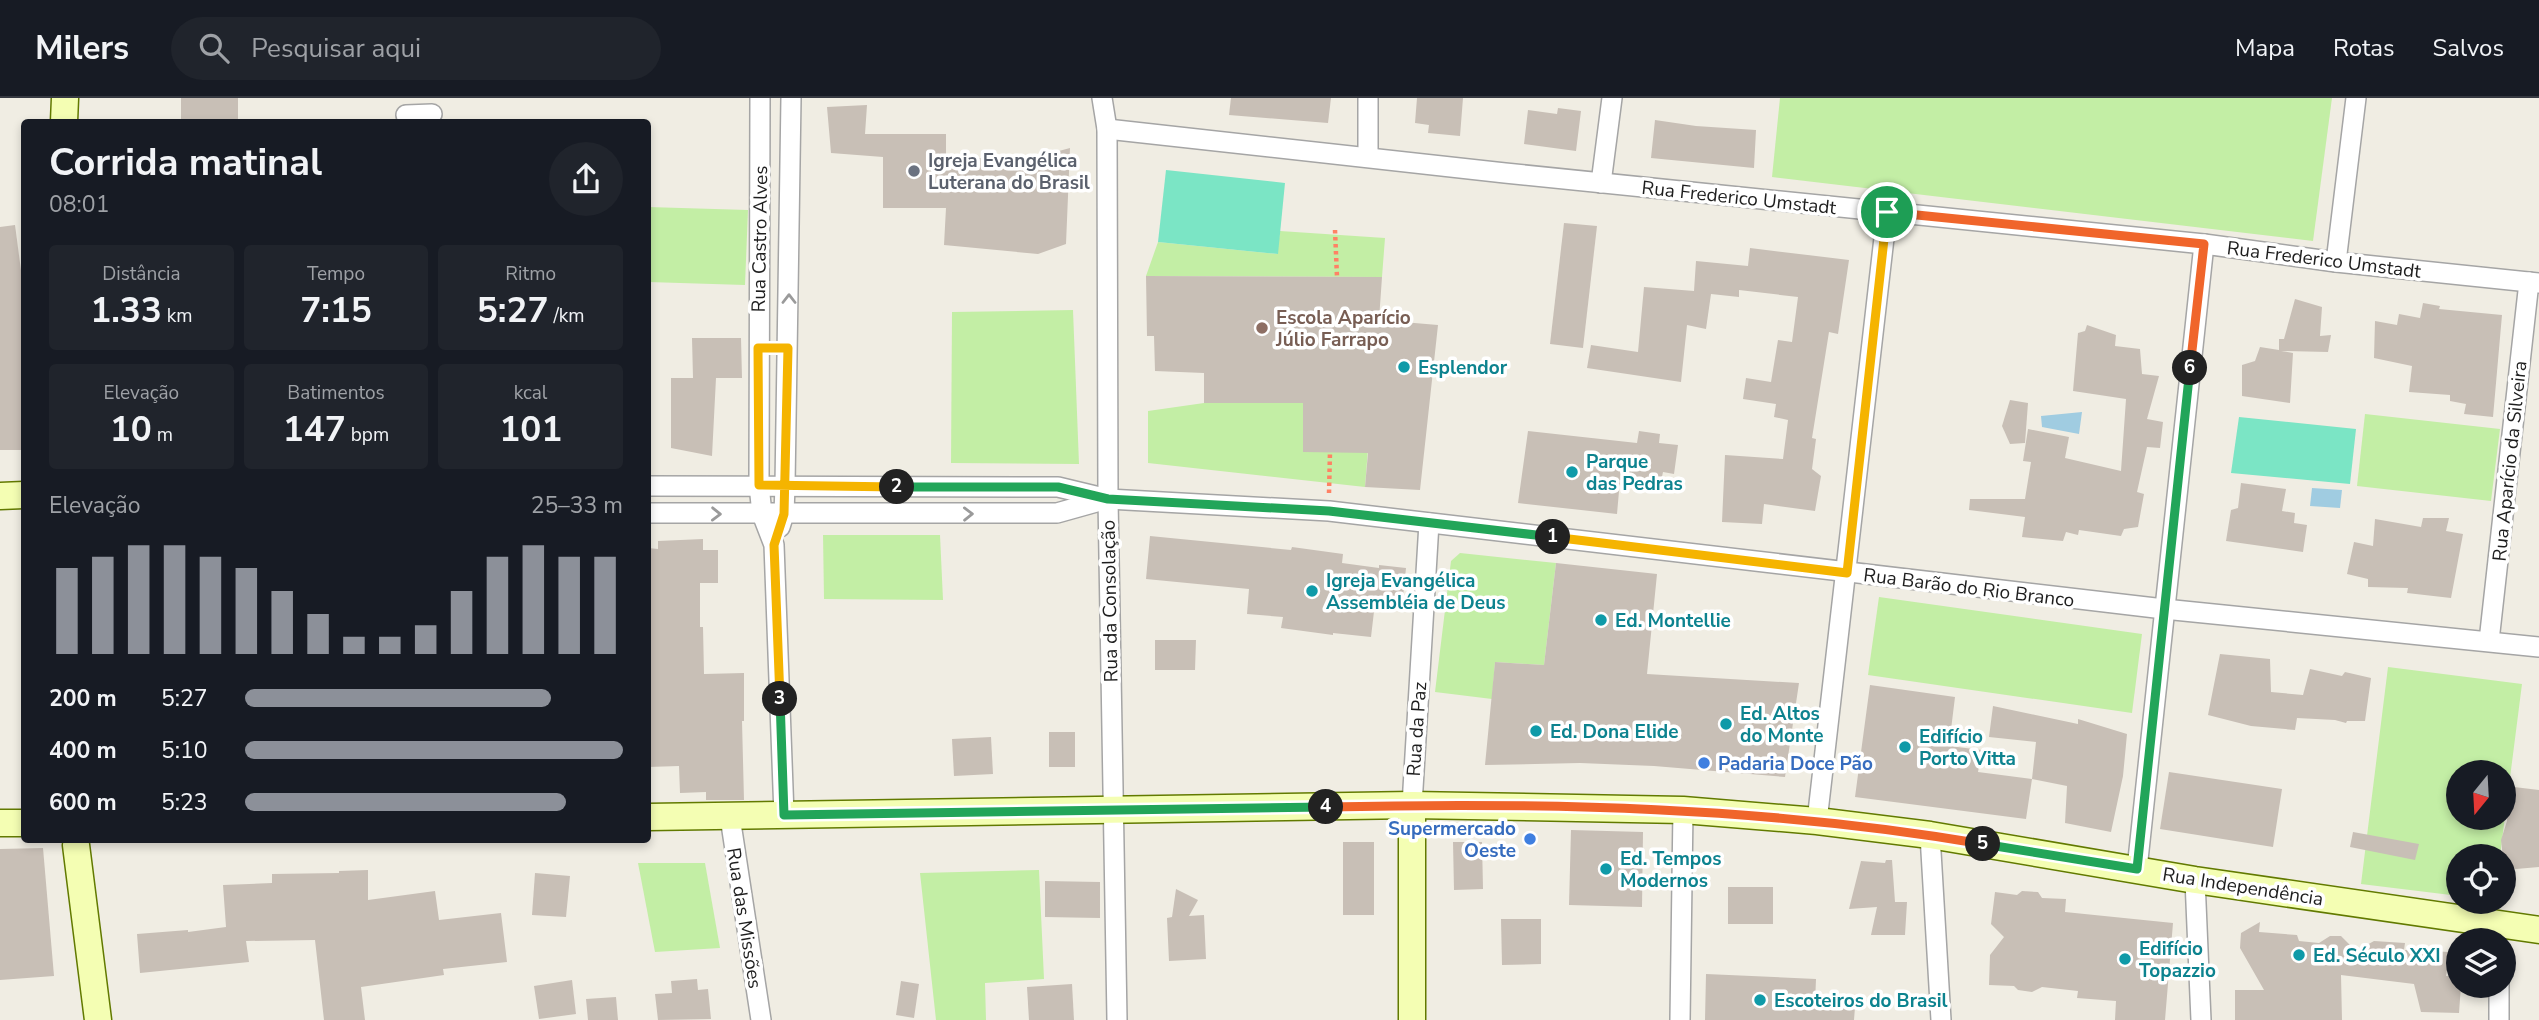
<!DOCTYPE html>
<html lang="pt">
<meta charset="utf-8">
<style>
body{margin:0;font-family:"Nunito Sans",sans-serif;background:#20242c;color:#f1f3f6;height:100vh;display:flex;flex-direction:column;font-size:26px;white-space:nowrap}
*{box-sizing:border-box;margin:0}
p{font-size:23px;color:#9ea1a6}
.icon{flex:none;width:38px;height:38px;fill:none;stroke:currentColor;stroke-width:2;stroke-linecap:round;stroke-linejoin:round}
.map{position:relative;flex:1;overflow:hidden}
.drawer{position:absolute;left:21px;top:21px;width:630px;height:724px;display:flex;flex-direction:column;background:#171b24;border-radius:7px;box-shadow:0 4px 10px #0003}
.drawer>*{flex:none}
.needle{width:46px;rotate:198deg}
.buttons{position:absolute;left:2446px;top:662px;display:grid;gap:14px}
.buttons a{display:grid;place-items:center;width:70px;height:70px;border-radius:50%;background:#171b24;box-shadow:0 4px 10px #0003;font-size:35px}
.pin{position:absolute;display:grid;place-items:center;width:60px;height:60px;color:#fff;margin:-30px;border:4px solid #fff;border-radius:50%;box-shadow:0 2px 7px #0007}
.km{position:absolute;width:35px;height:35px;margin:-18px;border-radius:50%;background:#222;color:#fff;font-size:19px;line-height:35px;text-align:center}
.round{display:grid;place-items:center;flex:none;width:74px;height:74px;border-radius:37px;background:#20242c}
.headline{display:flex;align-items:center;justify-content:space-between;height:119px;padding:0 28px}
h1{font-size:38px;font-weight:700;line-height:52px}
.metrics{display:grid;grid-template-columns:repeat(3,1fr);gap:10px;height:119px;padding:7px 28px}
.metrics div{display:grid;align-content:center;border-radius:7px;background:#20242c;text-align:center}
.metrics b{font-size:35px;font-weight:700}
.metrics small{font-size:19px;font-weight:400}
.metrics p{font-size:19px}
.chart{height:196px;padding:14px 28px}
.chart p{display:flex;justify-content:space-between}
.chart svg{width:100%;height:126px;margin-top:7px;stroke:#8c9099;stroke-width:6}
ul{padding:0 28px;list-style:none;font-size:23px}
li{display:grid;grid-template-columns:112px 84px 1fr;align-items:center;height:52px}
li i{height:18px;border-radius:9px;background:#8c9099}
header{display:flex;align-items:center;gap:42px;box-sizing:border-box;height:98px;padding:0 35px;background:#171b24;border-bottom:2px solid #363941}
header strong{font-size:33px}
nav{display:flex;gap:38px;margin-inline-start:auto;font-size:24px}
.search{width:490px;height:63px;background:#20242c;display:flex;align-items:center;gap:18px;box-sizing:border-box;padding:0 24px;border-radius:38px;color:#9ea1a6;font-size:26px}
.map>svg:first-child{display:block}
</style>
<header>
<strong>Milers</strong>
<div class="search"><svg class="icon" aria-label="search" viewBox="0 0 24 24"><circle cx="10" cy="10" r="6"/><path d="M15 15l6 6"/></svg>Pesquisar aqui</div>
<nav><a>Mapa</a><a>Rotas</a><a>Salvos</a></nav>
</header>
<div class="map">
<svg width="2539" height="922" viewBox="0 0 2539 922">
<rect width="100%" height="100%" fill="#f0ede3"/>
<g fill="#c3eea5" fill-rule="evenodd">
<polygon points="1780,0 2332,0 2313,143 1772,79"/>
<polygon points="648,109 748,112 745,187 648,184"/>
<polygon points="1280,133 1385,140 1382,179 1146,178 1158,144 1277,156"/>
<polygon points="1073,212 1079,366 951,365 952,214"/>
<polygon points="1204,305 1303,305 1303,354 1371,312 1365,389 1148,365 1148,313"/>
<polygon points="2365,316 2500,331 2491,403 2357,388"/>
<polygon points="823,437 940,437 943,502 824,501"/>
<polygon points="1460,455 1556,465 1544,567 1495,564 1492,601 1435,594 1451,463"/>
<polygon points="1879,499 2142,536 2132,615 1868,577"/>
<path d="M2388,569L2522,586L2500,758H2459V798L2361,786ZM2459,674H2504V719H2459Z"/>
<polygon points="638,765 705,765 720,850 655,854"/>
<polygon points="1039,772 1044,881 985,885 986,922 936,922 920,775"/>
</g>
<g fill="#7be5c5">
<polygon points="1166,72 1285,85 1278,156 1158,144"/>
<polygon points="2239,319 2356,331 2350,386 2231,375"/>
</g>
<g fill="#a0cce1">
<polygon points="2082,314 2079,336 2042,329 2041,318"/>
<polygon points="2312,390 2342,392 2340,410 2310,408"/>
</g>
<g fill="#c8bfb6">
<rect x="181" y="0" width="57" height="24"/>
<polygon points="1231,0 1331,0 1328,25 1229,17"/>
<polygon points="1417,0 1463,0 1460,38 1428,35 1429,27 1415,25"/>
<polygon points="867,7 865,36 946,36 946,60 1033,60 1070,50 1066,146 1038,156 944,147 946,110 883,110 883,59 831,55 827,9"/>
<polygon points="1558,10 1581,13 1576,53 1524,46 1528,12 1557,16"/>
<polygon points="1655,22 1696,28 1756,32 1754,70 1651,60"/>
<polygon points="1564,125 1597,128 1583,250 1550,246"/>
<polygon points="15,127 24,195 24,352 0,352 0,129"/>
<polygon points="1750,150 1849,162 1838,236 1829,234 1812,340 1816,341 1812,371 1821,378 1815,413 1764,406 1762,426 1722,424 1725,357 1783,361 1788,322 1774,319 1776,306 1743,301 1746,280 1771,284 1778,242 1792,244 1798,199 1739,192 1739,199 1711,196 1706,231 1687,227 1681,284 1587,270 1591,247 1638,254 1644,189 1694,193 1696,163 1748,168"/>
<polygon points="1146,178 1382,179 1379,222 1438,227 1420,392 1365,389 1368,355 1303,354 1303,305 1204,305 1204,275 1155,273 1154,238 1147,238"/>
<polygon points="2295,201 2322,209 2320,238 2331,237 2328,254 2281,253 2293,255 2290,305 2242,298 2242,267 2255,263 2260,249 2279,252 2279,241 2284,241"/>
<polygon points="2423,205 2440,208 2439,211 2502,217 2493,319 2464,316 2466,306 2450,303 2450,297 2409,294 2412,268 2374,260 2375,223 2397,227 2399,216 2420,220"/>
<polygon points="2087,227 2116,237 2115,248 2140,251 2142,276 2159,278 2147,321 2163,324 2160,350 2147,349 2137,394 2144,396 2138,429 2124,431 2121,438 2079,432 2078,437 2066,434 2063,443 2022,439 2025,419 1969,412 1970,401 2025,401 2031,364 2023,363 2028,331 2069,339 2065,360 2121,373 2126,301 2073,293 2078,235 2085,233"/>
<polygon points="692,240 741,240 742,280 716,280 712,358 671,350 671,280 693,280"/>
<polygon points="2010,302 2028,305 2025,345 2010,346 2002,328"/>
<polygon points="1528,333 1637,345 1639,333 1660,336 1659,345 1678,347 1674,376 1663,374 1660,388 1620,382 1617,416 1518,405"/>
<polygon points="2241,385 2286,391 2282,413 2295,415 2294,425 2307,427 2303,454 2226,443 2231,412 2238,410"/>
<polygon points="2423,420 2449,420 2446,433 2463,436 2451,500 2407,495 2408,490 2368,489 2368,481 2347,476 2354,444 2373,448 2375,421 2421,429"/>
<polygon points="1150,438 1291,452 1292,449 1343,456 1342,465 1379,470 1379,467 1406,470 1402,508 1375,505 1371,539 1333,535 1333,537 1281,530 1283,519 1247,516 1249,491 1146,481"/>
<polygon points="703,441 703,452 718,452 718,485 700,485 700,529 703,529 704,576 744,575 744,623 742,623 744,702 706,702 706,694 680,695 679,668 648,669 648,450 658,451 658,443"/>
<polygon points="1556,465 1657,476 1647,576 1799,585 1785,679 1654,668 1580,665 1485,667 1495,564 1544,567"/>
<polygon points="1155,542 1196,542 1195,572 1155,572"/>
<polygon points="2220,556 2270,561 2271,594 2303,597 2310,571 2342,578 2345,574 2371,580 2365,623 2347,623 2346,625 2335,622 2297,620 2295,632 2251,628 2208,617"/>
<polygon points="1870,587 1955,599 1949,648 1982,652 1978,674 2032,681 2026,721 1855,699"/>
<polygon points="1993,608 2078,626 2078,621 2127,636 2123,678 2111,734 2065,725 2067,688 2032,681 2036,644 1989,639"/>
<rect x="1049" y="634" width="26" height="35"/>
<polygon points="991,639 993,676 954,678 952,641"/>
<polygon points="2169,674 2282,691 2273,749 2160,731"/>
<polygon points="2514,689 2539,692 2539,769 2516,771 2504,769 2501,742 2507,723 2508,703"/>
<polygon points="1571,732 1643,734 1642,809 1569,807"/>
<polygon points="2353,734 2419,746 2415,762 2350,749"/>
<rect x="1343" y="744" width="31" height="73"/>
<polygon points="1453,744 1482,744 1483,791 1454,792"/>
<polygon points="43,750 54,878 0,882 0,751"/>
<polygon points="1886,762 1892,762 1895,804 1907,804 1905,837 1871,837 1877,809 1849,811 1861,763 1885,765"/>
<polygon points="368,772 368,802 435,793 439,822 501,815 507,864 443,871 444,877 361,889 365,922 324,922 315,842 246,843 249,864 140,875 137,836 188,832 188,834 226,829 223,787 272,785 272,776 339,775 339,773"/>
<polygon points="535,775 570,778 566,819 532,817"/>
<polygon points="1045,783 1100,784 1100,820 1045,819"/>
<rect x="1728" y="789" width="45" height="37"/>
<polygon points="1176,791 1198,802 1189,818 1204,817 1206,861 1169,863 1167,820 1172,819"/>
<polygon points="2022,793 2038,794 2042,800 2066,801 2065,814 2173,825 2165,922 2115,922 2116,903 2077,900 2078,893 2042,889 2032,894 2018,892 2014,888 1989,887 1990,857 2004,839 1991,826 1995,794 2017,797"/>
<polygon points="1501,821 1541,821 1541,866 1502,867"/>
<polygon points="2260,824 2259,834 2297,837 2299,843 2319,845 2330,838 2341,838 2356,853 2374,843 2405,845 2404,852 2450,854 2446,878 2459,879 2459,887 2461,887 2459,915 2421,914 2414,886 2341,877 2342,922 2235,922 2235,892 2264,892 2240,850 2241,835"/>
<polygon points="1706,876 1816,881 1815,906 1855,909 1854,922 1705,922"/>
<polygon points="697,881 698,892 708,891 711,921 658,922 655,896 672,895 671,883"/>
<polygon points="572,882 576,916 539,921 534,888"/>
<polygon points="901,883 919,886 914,920 896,917"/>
<polygon points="1072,886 1074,922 1029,922 1027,889"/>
<polygon points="616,899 618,922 588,922 586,901"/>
</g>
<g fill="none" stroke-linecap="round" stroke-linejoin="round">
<g stroke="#a5a5a5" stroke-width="22">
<g id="street">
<polyline points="760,0 759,387 762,416 774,447 784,717"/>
<polyline points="1102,0 1107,31 1108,401 1117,922"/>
<polyline points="406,17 432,16"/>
<polyline points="1107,31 1505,75 2204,146 2336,164 2539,185"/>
<polyline points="1368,59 1368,0"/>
<polyline points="1601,85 1612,0"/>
<polyline points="2336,164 2356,0"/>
<polyline points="648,388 1058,389 1108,401 1329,413 2164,511 2539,549"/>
<polyline points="648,415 1057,415 1107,401"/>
<polyline points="780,429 784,416 785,387 791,0"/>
<polyline points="2489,543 2529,184"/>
<polyline points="1412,707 1429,425"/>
<polyline points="730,719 761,922"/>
<polyline points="1817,723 1887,114"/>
<polyline points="1930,737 1941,922"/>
<polyline points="2137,771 2204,146"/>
<polyline points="2195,782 2201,922"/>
<polyline points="1680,922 1683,712"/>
<polyline points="2499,922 2499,887"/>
</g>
</g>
<g stroke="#627a00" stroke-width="29">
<g id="secondary">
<polyline points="64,24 65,0"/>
<polyline points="0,398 24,397"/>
<polyline points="648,719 1412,707 1683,712 1817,723 1930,737 2195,782 2539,832"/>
<polyline points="0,725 24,725"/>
<polyline points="76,747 98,922"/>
<polyline points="1412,922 1412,707"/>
</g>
</g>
<g stroke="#ff8265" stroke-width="4.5" stroke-dasharray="3.5 3.5" stroke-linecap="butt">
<polyline points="1335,132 1337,179"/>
<polyline points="1329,395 1330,354"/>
</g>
<use href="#street" stroke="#fff" stroke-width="19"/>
<use href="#secondary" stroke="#f4feb3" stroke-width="26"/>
</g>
<defs><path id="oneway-chevron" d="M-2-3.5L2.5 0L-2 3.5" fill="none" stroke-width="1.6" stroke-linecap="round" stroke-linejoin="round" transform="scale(1.75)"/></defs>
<g stroke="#9a9a9a">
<use href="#oneway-chevron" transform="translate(789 201) rotate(-90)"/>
<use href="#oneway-chevron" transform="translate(716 416) rotate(1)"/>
<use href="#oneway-chevron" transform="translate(968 416) rotate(-1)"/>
</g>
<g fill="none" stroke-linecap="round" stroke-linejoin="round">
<g stroke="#fff" stroke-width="14">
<polyline id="split-1" points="1553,439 1847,475 1887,114"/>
</g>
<g stroke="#fff" stroke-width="14">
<polyline id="split-2" points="897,389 1058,389 1108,401 1329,413 1553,439"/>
</g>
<g stroke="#fff" stroke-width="14">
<polyline id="split-3" points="780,601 774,447 784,416 788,250 758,250 759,387 897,389"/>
</g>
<g stroke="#fff" stroke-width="14">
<polyline id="split-4" points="780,601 784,717 1326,709"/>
</g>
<g stroke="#fff" stroke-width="14">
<path id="split-5" d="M1326,709C1546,704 1767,709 1983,746"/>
</g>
<g stroke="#fff" stroke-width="14">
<polyline id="split-6" points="1983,746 2137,771 2190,270"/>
</g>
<g stroke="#fff" stroke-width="14">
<polyline id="split-7" points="1887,114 2204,146 2190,270"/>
</g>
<use href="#split-1" stroke="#f5b400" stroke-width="9"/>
<use href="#split-2" stroke="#22a559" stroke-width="9"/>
<use href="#split-3" stroke="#f5b400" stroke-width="9"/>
<use href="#split-4" stroke="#22a559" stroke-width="9"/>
<use href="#split-5" stroke="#f0652b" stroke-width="9"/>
<use href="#split-6" stroke="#22a559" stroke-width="9"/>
<use href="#split-7" stroke="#f0652b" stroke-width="9"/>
</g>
<circle fill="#6b7280" stroke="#fff" stroke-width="2.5" cx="914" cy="73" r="7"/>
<circle fill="#8d6e63" stroke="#fff" stroke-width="2.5" cx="1262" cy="230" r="7"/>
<g fill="#0f9aa8" stroke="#fff" stroke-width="2.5">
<circle cx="1404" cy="269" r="7"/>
<circle cx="1572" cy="374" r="7"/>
<circle cx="1312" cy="493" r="7"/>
<circle cx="1601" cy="522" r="7"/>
<circle cx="1726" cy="626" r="7"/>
<circle cx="1536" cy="633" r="7"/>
<circle cx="1905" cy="649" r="7"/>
<circle cx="1606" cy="771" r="7"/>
<circle cx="2299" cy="857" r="7"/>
<circle cx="2125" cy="861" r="7"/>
<circle cx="1760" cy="902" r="7"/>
</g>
<g fill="#3f7fe0" stroke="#fff" stroke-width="2.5">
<circle cx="1704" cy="665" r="7"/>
<circle cx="1530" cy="741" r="7"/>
</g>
<g text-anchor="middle" stroke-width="7" stroke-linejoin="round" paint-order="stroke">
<g font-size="19" font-weight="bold" fill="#5b616d" stroke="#fff" text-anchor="start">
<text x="928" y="69">Igreja Evangélica<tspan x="928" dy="22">Luterana do Brasil</tspan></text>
</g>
<g font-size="19" fill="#1e1e1e" stroke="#fff">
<text transform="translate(1739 99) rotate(6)" y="7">Rua Frederico Umstadt</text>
<text transform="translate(759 141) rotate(-89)" y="7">Rua Castro Alves</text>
<text transform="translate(2324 161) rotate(7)" y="7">Rua Frederico Umstadt</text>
<text transform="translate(2509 363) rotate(-84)" y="7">Rua Aparício da Silveira</text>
<text transform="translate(1969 489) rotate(7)" y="7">Rua Barão do Rio Branco</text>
<text transform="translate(1109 503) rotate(-91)" y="7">Rua da Consolação</text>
<text transform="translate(1416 631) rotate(-86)" y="7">Rua da Paz</text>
<text transform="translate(2243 788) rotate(9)" y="7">Rua Independência</text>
<text transform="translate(745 820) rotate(81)" y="7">Rua das Missões</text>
</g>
<g font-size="19" font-weight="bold" fill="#785e54" stroke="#fff" text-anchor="start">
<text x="1276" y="226">Escola Aparício<tspan x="1276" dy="22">Júlio Farrapo</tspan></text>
</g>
<g font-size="19" font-weight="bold" fill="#0d838f" stroke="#fff" text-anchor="start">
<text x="1418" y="276">Esplendor</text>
<text x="1586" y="370">Parque<tspan x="1586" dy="22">das Pedras</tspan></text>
<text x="1326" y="489">Igreja Evangélica<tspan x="1326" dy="22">Assembléia de Deus</tspan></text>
<text x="1615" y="529">Ed. Montellie</text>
<text x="1740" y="622">Ed. Altos<tspan x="1740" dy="22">do Monte</tspan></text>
<text x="1550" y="640">Ed. Dona Elide</text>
<text x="1919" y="645">Edifício<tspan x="1919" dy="22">Porto Vitta</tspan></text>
<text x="1620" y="767">Ed. Tempos<tspan x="1620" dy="22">Modernos</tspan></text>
<text x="2139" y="857">Edifício<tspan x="2139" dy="22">Topazzio</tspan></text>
<text x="2313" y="864">Ed. Século XXI</text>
<text x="1774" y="909">Escoteiros do Brasil</text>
</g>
<g font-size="19" font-weight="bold" fill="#366cbe" stroke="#fff" text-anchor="start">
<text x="1718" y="672">Padaria Doce Pão</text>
<text x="1516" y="737" text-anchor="end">Supermercado<tspan x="1516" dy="22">Oeste</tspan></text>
</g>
</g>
</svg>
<div class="buttons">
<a><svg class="needle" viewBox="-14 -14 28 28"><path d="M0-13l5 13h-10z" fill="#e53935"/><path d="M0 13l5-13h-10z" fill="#9ea1a6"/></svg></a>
<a><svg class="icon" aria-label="locate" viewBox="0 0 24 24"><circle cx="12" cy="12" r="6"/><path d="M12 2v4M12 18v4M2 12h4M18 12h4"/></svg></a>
<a><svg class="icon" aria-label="layers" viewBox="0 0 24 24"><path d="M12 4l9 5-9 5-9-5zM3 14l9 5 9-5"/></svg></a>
</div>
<div class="pin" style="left:1887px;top:114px;background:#1e9e55"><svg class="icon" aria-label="arrive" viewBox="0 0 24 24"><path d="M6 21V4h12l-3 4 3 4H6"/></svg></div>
<b class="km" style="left:1553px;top:439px">1</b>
<b class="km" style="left:897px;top:389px">2</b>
<b class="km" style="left:780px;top:601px">3</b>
<b class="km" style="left:1326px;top:709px">4</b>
<b class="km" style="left:1983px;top:746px">5</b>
<b class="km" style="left:2190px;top:270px">6</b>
<section class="drawer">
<div class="headline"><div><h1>Corrida matinal</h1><p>08:01</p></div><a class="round"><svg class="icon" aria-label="share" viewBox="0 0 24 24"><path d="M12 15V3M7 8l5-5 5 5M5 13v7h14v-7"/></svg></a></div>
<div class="metrics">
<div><p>Distância</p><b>1.33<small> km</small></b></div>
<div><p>Tempo</p><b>7:15</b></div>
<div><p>Ritmo</p><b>5:27<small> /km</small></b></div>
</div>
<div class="metrics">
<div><p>Elevação</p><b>10<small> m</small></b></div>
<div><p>Batimentos</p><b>147<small> bpm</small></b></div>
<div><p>kcal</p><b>101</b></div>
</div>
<div class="chart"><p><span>Elevação</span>25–33 m</p>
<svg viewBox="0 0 160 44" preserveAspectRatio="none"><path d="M5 44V14M15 44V10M25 44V6M35 44V6M45 44V10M55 44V14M65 44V22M75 44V30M85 44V38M95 44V38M105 44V34M115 44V22M125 44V10M135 44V6M145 44V10M155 44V10"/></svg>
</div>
<ul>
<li><b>200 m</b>5:27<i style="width:81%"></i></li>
<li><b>400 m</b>5:10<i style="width:100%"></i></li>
<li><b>600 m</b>5:23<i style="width:85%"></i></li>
</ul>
</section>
</div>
